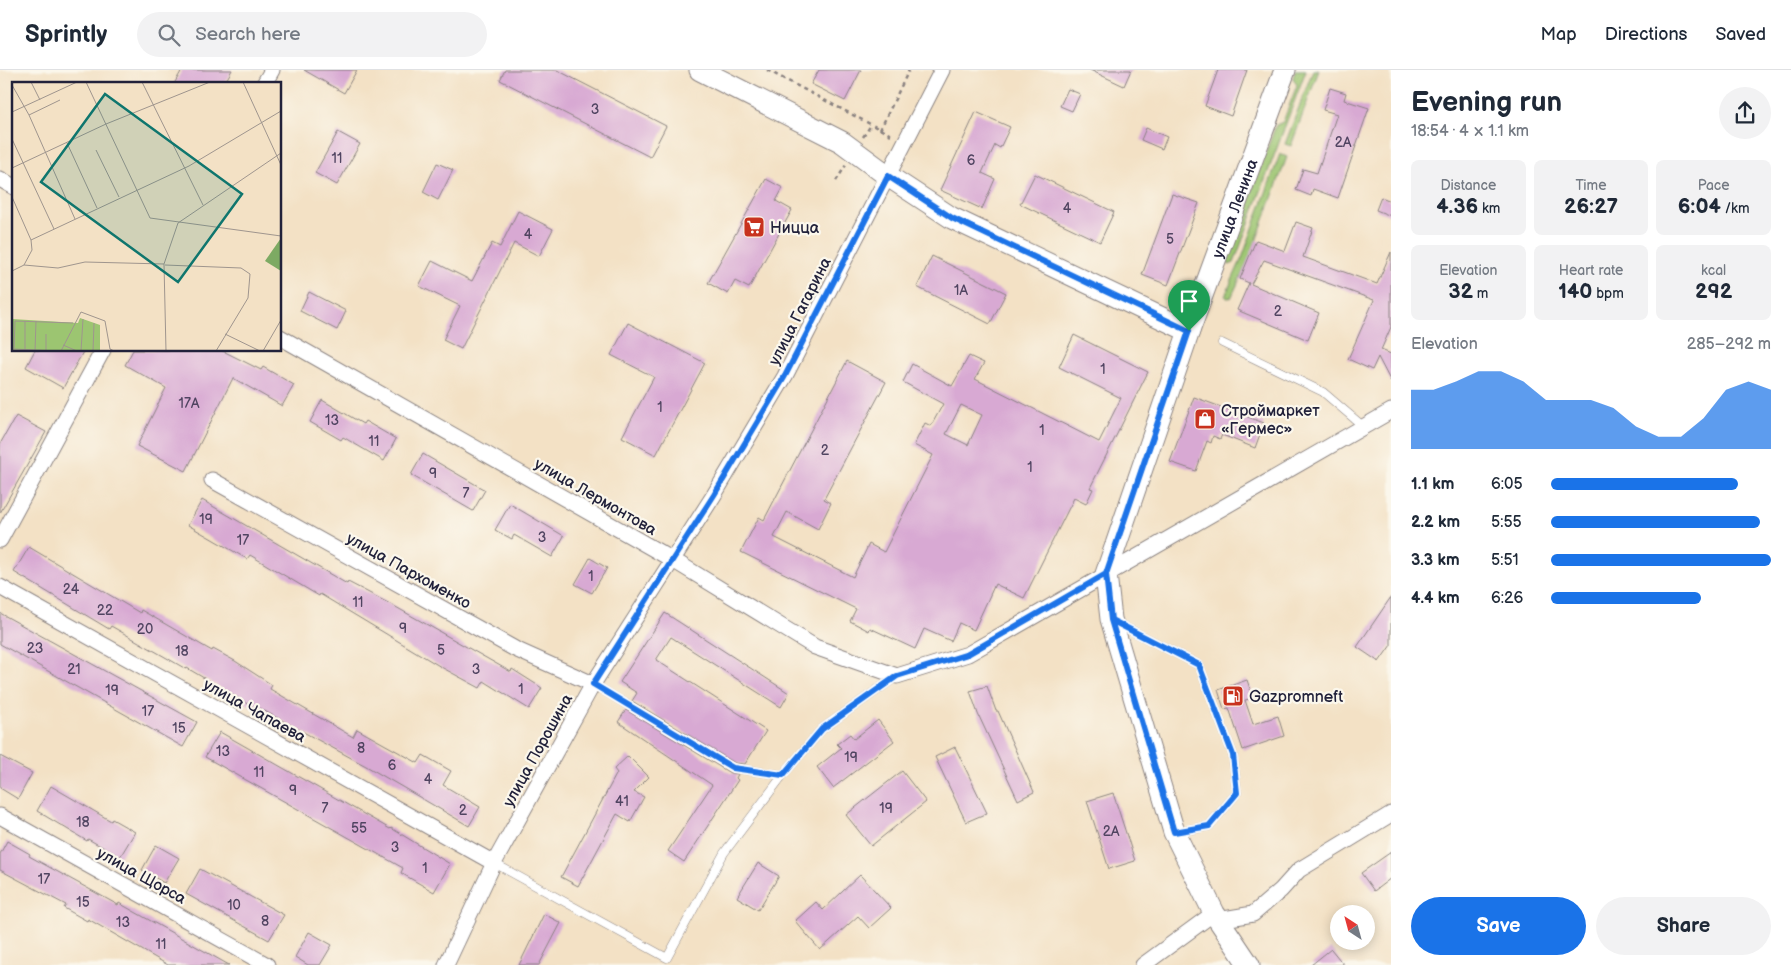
<!DOCTYPE html>
<meta charset="utf-8">
<style>
body{margin:0;font-family:"Balsamiq Sans",sans-serif;background:#f2f2f3;color:#1f2937;height:100vh;display:flex;flex-direction:column;font-size:19px;white-space:nowrap}
*{box-sizing:border-box;margin:0}
p{font-size:16px;color:#747a83}
.icon{flex:none;width:28px;height:28px;fill:none;stroke:currentColor;stroke-width:2;stroke-linecap:round;stroke-linejoin:round}
.map{position:relative;flex:1;overflow:hidden}
.details{display:flex;flex-direction:column;background:#fff;width:400px}
.details>*{flex:none}
.needle{width:32px;rotate:324deg}
.tools{position:absolute;left:1330px;top:835px;display:grid;gap:10px}
.tools a{display:grid;place-items:center;width:45px;height:45px;border-radius:50%;background:#fff;box-shadow:0 2px 12px #0003;font-size:25px}
.pin{position:absolute;display:grid;place-items:center;width:42px;height:42px;color:#fff;margin:-51px -21px;border-radius:50% 50% 50% 0;rotate:-45deg;box-shadow:0 0 5px #0007}
.pin .icon{rotate:45deg}
.round{display:grid;place-items:center;flex:none;width:52px;height:52px;border-radius:26px;background:#f2f2f3}
.overview{display:flex;align-items:center;justify-content:space-between;height:85px;padding:0 20px}
h1{font-size:28px;font-weight:700;line-height:38px}
.stats{display:grid;grid-template-columns:repeat(3,1fr);gap:8px;height:85px;padding:5px 20px}
.stats div{display:grid;align-content:center;border-radius:8px;background:#f2f2f3;text-align:center}
.stats b{font-size:21px;font-weight:700}
.stats small{font-size:14px;font-weight:400}
.stats p{font-size:14px}
.chart{height:140px;padding:10px 20px}
.chart p{display:flex;justify-content:space-between}
.chart svg{width:100%;height:90px;margin-top:5px;fill:#1a73e8;opacity:.7}
.cta{display:flex;gap:10px;margin-top:auto;padding:10px 20px}
.cta a{flex:1;height:58px;border-radius:30px;background:#1a73e8;color:#fff;font-size:20px;font-weight:700;line-height:58px;text-align:center}
.cta a+a{background:#f2f2f3;color:#1f2937}
ul{padding:0 20px;list-style:none;font-size:16px}
li{display:grid;grid-template-columns:80px 60px 1fr;align-items:center;height:38px}
li i{height:12px;border-radius:6px;background:#1a73e8}
header{display:flex;align-items:center;gap:30px;box-sizing:border-box;height:70px;padding:0 25px;background:#fff;border-bottom:1px solid #e0e1e3}
header strong{font-size:24px}
nav{display:flex;gap:28px;margin-inline-start:auto;font-size:18px}
.search{width:350px;height:45px;background:#f2f2f3;display:flex;align-items:center;gap:12px;box-sizing:border-box;padding:0 18px;border-radius:28px;color:#747a83;font-size:19px}
main{display:flex;flex:1;min-height:0}
.map>svg:first-child{display:block}
</style>
<header>
<strong>Sprintly</strong>
<div class="search"><svg class="icon" aria-label="search" viewBox="0 0 24 24"><circle cx="10" cy="10" r="6"/><path d="M15 15l6 6"/></svg>Search here</div>
<nav><a>Map</a><a>Directions</a><a>Saved</a></nav>
</header>
<main>
<div class="map">
<svg width="1391" height="895" viewBox="0 0 1391 895">
<rect width="100%" height="100%" fill="#fbf7ec"/>
<filter id="ink" filterUnits="userSpaceOnUse"><feTurbulence type="fractalNoise" baseFrequency=".02" numOctaves="2"/><feDisplacementMap in="SourceGraphic" scale="10" xChannelSelector="R" yChannelSelector="G"/><feConvolveMatrix kernelMatrix="1 2 1 2 8 2 1 2 1" color-interpolation-filters="sRGB"/></filter>
<filter id="wash" filterUnits="userSpaceOnUse"><feTurbulence type="fractalNoise" baseFrequency=".0096" numOctaves="4" result="noise"/><feDisplacementMap in="SourceGraphic" scale="20" xChannelSelector="R" yChannelSelector="G"/><feGaussianBlur stdDeviation="1.12" result="paint"/><feColorMatrix in="noise" values="0 0 0 0 0 0 0 0 0 0 0 0 0 0 0 0 0 1.4 0 .05"/><feComposite in="paint" operator="in"/></filter>
<g filter="url(#wash)">
<rect width="100%" height="100%" fill="#f3e1c5"/>
<g fill="#9cc571" stroke="#5f7456">
<polygon points="1295,0 1306,0 1234,193 1229,195 1226,190 1276,55 1283,52 1297,15 1293,8"/>
<polygon points="1313,0 1319,0 1291,76 1285,74"/>
<polygon points="1280,84 1287,87 1251,185 1231,228 1225,226 1242,188"/>
</g>
<g id="blocks">
<g fill="#d8a9d3" fill-rule="evenodd">
<polygon points="182,0 232,0 224,14 174,14"/>
<polygon points="304,0 357,0 344,23"/>
<polygon points="505,0 557,0 666,56 650,87 500,10"/>
<polygon points="819,0 861,0 845,31 811,14"/>
<polygon points="1090,0 1131,0 1124,16"/>
<polygon points="1218,0 1247,0 1231,46 1205,36"/>
<polygon points="1330,18 1346,23 1344,30 1369,38 1338,128 1313,119 1311,126 1296,120 1303,99 1317,103 1337,44 1323,40"/>
<polygon points="1068,19 1080,24 1072,41 1060,36"/>
<polygon points="976,42 1010,57 1000,78 995,75 982,103 995,109 982,139 940,120"/>
<polygon points="1146,58 1167,67 1162,79 1141,70"/>
<polygon points="338,62 360,74 337,115 315,103"/>
<polygon points="437,93 453,100 438,130 423,122"/>
<polygon points="1035,104 1114,142 1100,172 1020,134"/>
<polygon points="766,109 783,118 776,131 792,140 749,218 735,211 728,224 708,213"/>
<polygon points="1172,124 1199,133 1168,215 1142,205"/>
<polygon points="1381,127 1391,131 1391,146 1376,140"/>
<polygon points="518,141 553,159 539,186 514,173 461,279 443,270 460,236 419,216 432,191 472,211 492,173 500,177"/>
<polygon points="1296,152 1313,158 1303,187 1377,214 1391,182 1391,257 1381,280 1391,284 1391,312 1378,287 1372,300 1348,289 1374,230 1264,190 1251,214 1319,243 1308,270 1237,240 1249,213 1240,209 1256,170 1285,181"/>
<polygon points="932,186 1006,223 990,254 917,217"/>
<polygon points="309,222 346,241 337,260 300,241"/>
<polygon points="628,253 705,293 656,385 622,367 654,307 611,285"/>
<path d="M1074,265L1148,302L1090,418L1093,419L1086,434L1074,428L1024,528L995,514L974,560L959,553L951,571L924,559L915,579L870,558L869,561L850,551L856,539L741,482L759,447L764,450L847,291L886,312L824,429L831,433L818,459L787,442L774,467L853,507L869,474L884,482L933,385L914,375L925,353L931,356L943,334L903,312L912,294L952,316L969,286L984,293L975,309L1099,372L1121,328L1059,297ZM961,335L982,345L968,375L946,364Z"/>
<polygon points="35,280 84,280 63,318 26,297"/>
<polygon points="133,280 221,280 261,300 263,297 294,315 282,336 233,308 186,401 137,376 166,318 125,295"/>
<polygon points="1194,327 1264,353 1255,378 1222,365 1220,369 1213,366 1211,373 1207,371 1196,401 1170,392"/>
<polygon points="322,330 363,354 365,351 396,369 384,391 343,367 341,370 310,352"/>
<polygon points="16,346 46,362 0,443 0,374"/>
<polygon points="423,384 485,420 473,441 411,405"/>
<polygon points="202,430 347,514 348,512 394,536 511,602 512,599 542,618 529,639 484,611 480,618 441,597 320,524 319,526 250,485 247,489 188,455"/>
<polygon points="510,434 564,466 552,487 514,465 512,469 495,460"/>
<polygon points="29,477 140,543 141,540 212,581 213,579 235,591 272,615 270,619 353,667 357,659 418,693 423,685 451,701 443,715 480,737 469,756 366,696 259,638 258,640 187,598 186,599 111,556 109,559 14,502"/>
<polygon points="590,488 607,498 592,523 575,514"/>
<polygon points="1391,527 1391,575 1379,592 1357,577"/>
<polygon points="0,543 197,652 183,677 0,574"/>
<polygon points="665,543 789,623 781,637 671,567 656,590 766,661 745,694 735,693 632,631 637,623 620,612"/>
<polygon points="1247,610 1253,628 1245,630 1253,654 1278,646 1284,666 1243,680 1229,638 1224,639 1218,620"/>
<polygon points="987,616 996,641 998,641 1034,722 1018,730 978,644 970,621"/>
<polygon points="626,640 730,703 738,704 736,708 738,710 684,792 668,781 712,715 618,652"/>
<polygon points="878,650 894,671 833,718 817,697 841,678 837,674 850,664 854,669"/>
<polygon points="220,662 390,759 391,758 450,794 434,822 401,803 403,798 205,687"/>
<polygon points="955,677 987,743 966,752 935,687"/>
<polygon points="0,686 32,703 18,729 0,718"/>
<polygon points="628,686 649,707 634,722 644,727 630,752 617,744 578,816 561,807 617,703 614,699"/>
<polygon points="902,701 926,732 871,776 846,745"/>
<polygon points="51,716 111,751 112,749 135,762 120,787 88,769 87,771 37,741"/>
<polygon points="1113,723 1135,791 1109,799 1087,731"/>
<polygon points="7,771 30,784 29,786 118,835 119,833 229,895 168,895 88,849 87,851 64,838 66,835 0,800 0,784"/>
<polygon points="156,775 179,788 164,813 142,800"/>
<polygon points="1391,782 1391,808 1374,821 1361,803"/>
<polygon points="758,793 779,806 758,840 737,827"/>
<polygon points="200,799 284,845 269,870 186,824"/>
<polygon points="860,805 891,838 869,858 858,846 820,880 795,851 816,832 823,840"/>
<polygon points="544,844 561,853 539,895 519,895"/>
<polygon points="309,862 332,875 320,895 308,895 295,887"/>
<polygon points="1331,879 1344,895 1311,895"/>
</g>
</g>
</g>
<g filter="url(#ink)">
<use href="#blocks" fill-opacity="0" stroke="#8a8280" stroke-width="1"/>
<g fill="none" stroke-linecap="round" stroke-linejoin="round">
<g stroke="#8a8280" stroke-width="9">
<g id="service">
<polyline points="1222,273 1323,322 1364,357"/>
<polyline points="1117,553 1199,595 1233,685 1237,723 1209,756 1176,762"/>
<polyline points="783,705 822,659 897,606"/>
<polyline points="494,793 667,888 724,783 783,705 733,698 593,614"/>
</g>
</g>
<g stroke="#8a8280" stroke-width="17">
<g id="minor">
<polyline points="264,14 272,0"/>
<polyline points="0,109 14,117"/>
<polyline points="280,267 673,490 815,577 897,606 968,584 1391,341"/>
<polyline points="212,410 515,579 593,614"/>
<polyline points="0,470 103,280"/>
<polyline points="0,517 494,793"/>
<polyline points="0,746 267,895"/>
<polyline points="1218,850 1253,844 1281,820 1299,800 1391,744"/>
<polyline points="446,895 494,793 593,614 714,425 785,306 942,0"/>
<polyline points="1143,895 1214,843"/>
</g>
</g>
<g stroke="#8a8280" stroke-width="23">
<g id="secondary">
<polyline points="700,0 842,72 888,106 952,148 1189,261"/>
<path id="s1" d="M1249,895L1214,843L1174,762L1111,549L1106,504L1189,261L1285,0"/>
</g>
</g>
<g stroke="#8a8280" stroke-width="2.5" stroke-dasharray="4 4" stroke-linecap="butt">
<polyline points="767,0 893,66"/>
<polyline points="880,60 909,0"/>
<polyline points="863,67 871,55"/>
<polyline points="836,111 846,95"/>
</g>
<use href="#service" stroke="#fff" stroke-width="8"/>
<use href="#minor" stroke="#fff" stroke-width="15"/>
<use href="#secondary" stroke="#fff" stroke-width="21"/>
</g>
</g>
<g fill="none" stroke-linecap="round" stroke-linejoin="round" filter="url(#ink)">
<g stroke="#fff" stroke-width="10">
<polyline id="route" points="1189,261 952,148 888,106 785,306 714,425 593,614 733,698 783,705 822,659 897,606 968,584 1106,504 1111,550 1199,595 1233,685 1237,723 1209,756 1174,762 1111,550 1106,504 1189,261"/>
</g>
<use href="#route" stroke="#1a73e8" stroke-width="6"/>
</g>
<defs>
<g id="supermarket-square" transform="scale(1.125)"><rect x="-9" y="-9" width="18" height="18" rx="4" fill="#c8321e" stroke="#fbf7ec"/><path d="M-6-5.5h2.5l.6 2H6L4.5 2H-2.5L-4.4-4H-6ZM-1.5 3.2a1.3 1.3 0 1 0 .1 0ZM3 3.2a1.3 1.3 0 1 0 .1 0Z" fill="#fff"/></g>
<g id="shop-square" transform="scale(1.125)"><rect x="-9" y="-9" width="18" height="18" rx="4" fill="#c8321e" stroke="#fbf7ec"/><path d="M-5-2.5h2.3a2.7 3.5 0 0 1 5.4 0H5L5.5 6h-11ZM-1.5-2.5h3a1.5 2.3 0 0 0-3 0Z" fill="#fff"/></g>
<g id="fuel-square" transform="scale(1.125)"><rect x="-9" y="-9" width="18" height="18" rx="4" fill="#c8321e" stroke="#fbf7ec"/><path d="M-5.5-6h7V0h2V4h1.3V-2.5L3-4.5l.8-.8L6-3V5H2.5V1h-1V6h-7ZM-4.2-4.7v3.2H.2V-4.7Z" fill="#fff"/></g>
</defs>
<g fill-rule="evenodd">
<use href="#supermarket-square" x="754" y="157"/>
<use href="#shop-square" x="1205" y="349"/>
<use href="#fuel-square" x="1233" y="626"/>
</g>
<g text-anchor="middle" stroke-width="4.5" stroke-linejoin="round" paint-order="stroke">
<g font-size="14" fill="#504461">
<text x="595" y="44">3</text>
<text x="1343" y="77">2А</text>
<text x="337" y="93">11</text>
<text x="971" y="95">6</text>
<text x="1067" y="143">4</text>
<text x="528" y="169">4</text>
<text x="1170" y="174">5</text>
<text x="961" y="225">1А</text>
<text x="1278" y="246">2</text>
<text x="1103" y="304">1</text>
<text x="189" y="338">17А</text>
<text x="660" y="342">1</text>
<text x="332" y="355">13</text>
<text x="1042" y="365">1</text>
<text x="374" y="376">11</text>
<text x="825" y="385">2</text>
<text x="1030" y="402">1</text>
<text x="433" y="408">9</text>
<text x="466" y="428">7</text>
<text x="206" y="454">19</text>
<text x="542" y="472">3</text>
<text x="243" y="475">17</text>
<text x="591" y="511">1</text>
<text x="71" y="524">24</text>
<text x="358" y="537">11</text>
<text x="105" y="545">22</text>
<text x="403" y="563">9</text>
<text x="145" y="564">20</text>
<text x="35" y="583">23</text>
<text x="441" y="585">5</text>
<text x="182" y="586">18</text>
<text x="74" y="604">21</text>
<text x="476" y="604">3</text>
<text x="521" y="624">1</text>
<text x="112" y="625">19</text>
<text x="148" y="646">17</text>
<text x="179" y="663">15</text>
<text x="361" y="683">8</text>
<text x="223" y="686">13</text>
<text x="851" y="692">19</text>
<text x="392" y="700">6</text>
<text x="259" y="707">11</text>
<text x="428" y="714">4</text>
<text x="293" y="725">9</text>
<text x="622" y="736">41</text>
<text x="325" y="743">7</text>
<text x="886" y="743">19</text>
<text x="463" y="745">2</text>
<text x="83" y="757">18</text>
<text x="359" y="763">55</text>
<text x="1111" y="766">2А</text>
<text x="395" y="782">3</text>
<text x="425" y="803">1</text>
<text x="44" y="814">17</text>
<text x="83" y="837">15</text>
<text x="234" y="840">10</text>
<text x="265" y="856">8</text>
<text x="123" y="857">13</text>
<text x="161" y="879">11</text>
</g>
<g font-size="16" fill="#22223b" stroke="#fbf7ec">
<text dy="6" stroke="none"><textPath href="#s1" startOffset="808">улица Ленина</textPath></text>
<text transform="translate(799 241) rotate(-63)" y="6">улица Гагарина</text>
<text transform="translate(596 426) rotate(30)" y="6">улица Лермонтова</text>
<text transform="translate(409 500) rotate(29)" y="6">улица Пархоменко</text>
<text transform="translate(255 640) rotate(29)" y="6">улица Чапаева</text>
<text transform="translate(537 680) rotate(-61)" y="6">улица Порошина</text>
<text transform="translate(142 805) rotate(29)" y="6">улица Щорса</text>
</g>
<g font-size="16" fill="#22223b" stroke="#fbf7ec" text-anchor="start">
<text x="770" y="163">Ницца</text>
<text x="1221" y="346">Строймаркет<tspan x="1221" dy="18">«Гермес»</tspan></text>
<text x="1249" y="632">Gazpromneft</text>
</g>
</g>
<g transform="translate(12 12)">
<rect width="269" height="269" fill="#f3e1c5"/>
<path d="M68,236L88,243V269H0V237L66,241Z" fill="#9cc571"/>
<path d="M269,156V189L253,179Z" fill="#7daa63"/>
<path fill="none" stroke="#9f958e" stroke-width="1" d="M19,0L28,18M74,0L138,136L269,154M130,0L191,123M231,0L269,83M0,3L17,33L63,137M0,30L65,0M17,33L48,18M0,57L42,147M55,61L85,126M84,68L107,115M0,86L94,42L198,0M0,115L19,158M19,158L177,84L269,29M12,183L20,168L19,158M153,183L229,186L238,192L236,216L204,269M0,189L12,183L46,186L73,180L152,182M213,252L248,269M51,263L65,269M2,267L44,269M13,268V239M2,269L3,239L61,241M23,269L24,239M34,269V252M49,269L69,230L93,239L98,267L102,269M69,269L71,237M81,269L82,241M154,269L152,182L166,141L269,71M251,269L269,238"/>
<path fill="#0f766e" fill-opacity="0.15" stroke="#0f766e" stroke-width="2.5" d="M93,12L230,112L166,200L29,100Z"/>
<rect width="269" height="269" fill="none" stroke="#22223b" stroke-width="2.5"/>
</g>
</svg>
<div class="tools">
<a><svg class="needle" viewBox="-14 -14 28 28"><path d="M0-13l5 13h-10z" fill="#e53935"/><path d="M0 13l5-13h-10z" fill="#747a83"/></svg></a>
</div>
<div class="pin" style="left:1189px;top:261px;background:#1e9e55"><svg class="icon" aria-label="arrive" viewBox="0 0 24 24"><path d="M6 21V4h12l-3 4 3 4H6"/></svg></div>
</div>
<section class="details">
<div class="overview"><div><h1>Evening run</h1><p>18:54 · 4 × 1.1 km</p></div><a class="round"><svg class="icon" aria-label="share" viewBox="0 0 24 24"><path d="M12 15V3M7 8l5-5 5 5M5 13v7h14v-7"/></svg></a></div>
<div class="stats">
<div><p>Distance</p><b>4.36<small> km</small></b></div>
<div><p>Time</p><b>26:27</b></div>
<div><p>Pace</p><b>6:04<small> /km</small></b></div>
</div>
<div class="stats">
<div><p>Elevation</p><b>32<small> m</small></b></div>
<div><p>Heart rate</p><b>140<small> bpm</small></b></div>
<div><p>kcal</p><b>292</b></div>
</div>
<div class="chart"><p><span>Elevation</span>285–292 m</p>
<svg viewBox="0 0 160 44" preserveAspectRatio="none"><path d="M0 44V15L10 15L20 11L30 6L40 6L50 11L60 20L70 20L80 20L90 24L100 33L110 38L120 38L130 29L140 15L150 11L160 15V44z"/></svg>
</div>
<ul>
<li><b>1.1 km</b>6:05<i style="width:85%"></i></li>
<li><b>2.2 km</b>5:55<i style="width:95%"></i></li>
<li><b>3.3 km</b>5:51<i style="width:100%"></i></li>
<li><b>4.4 km</b>6:26<i style="width:68%"></i></li>
</ul>
<div class="cta"><a>Save</a><a>Share</a></div>
</section>
</main>
